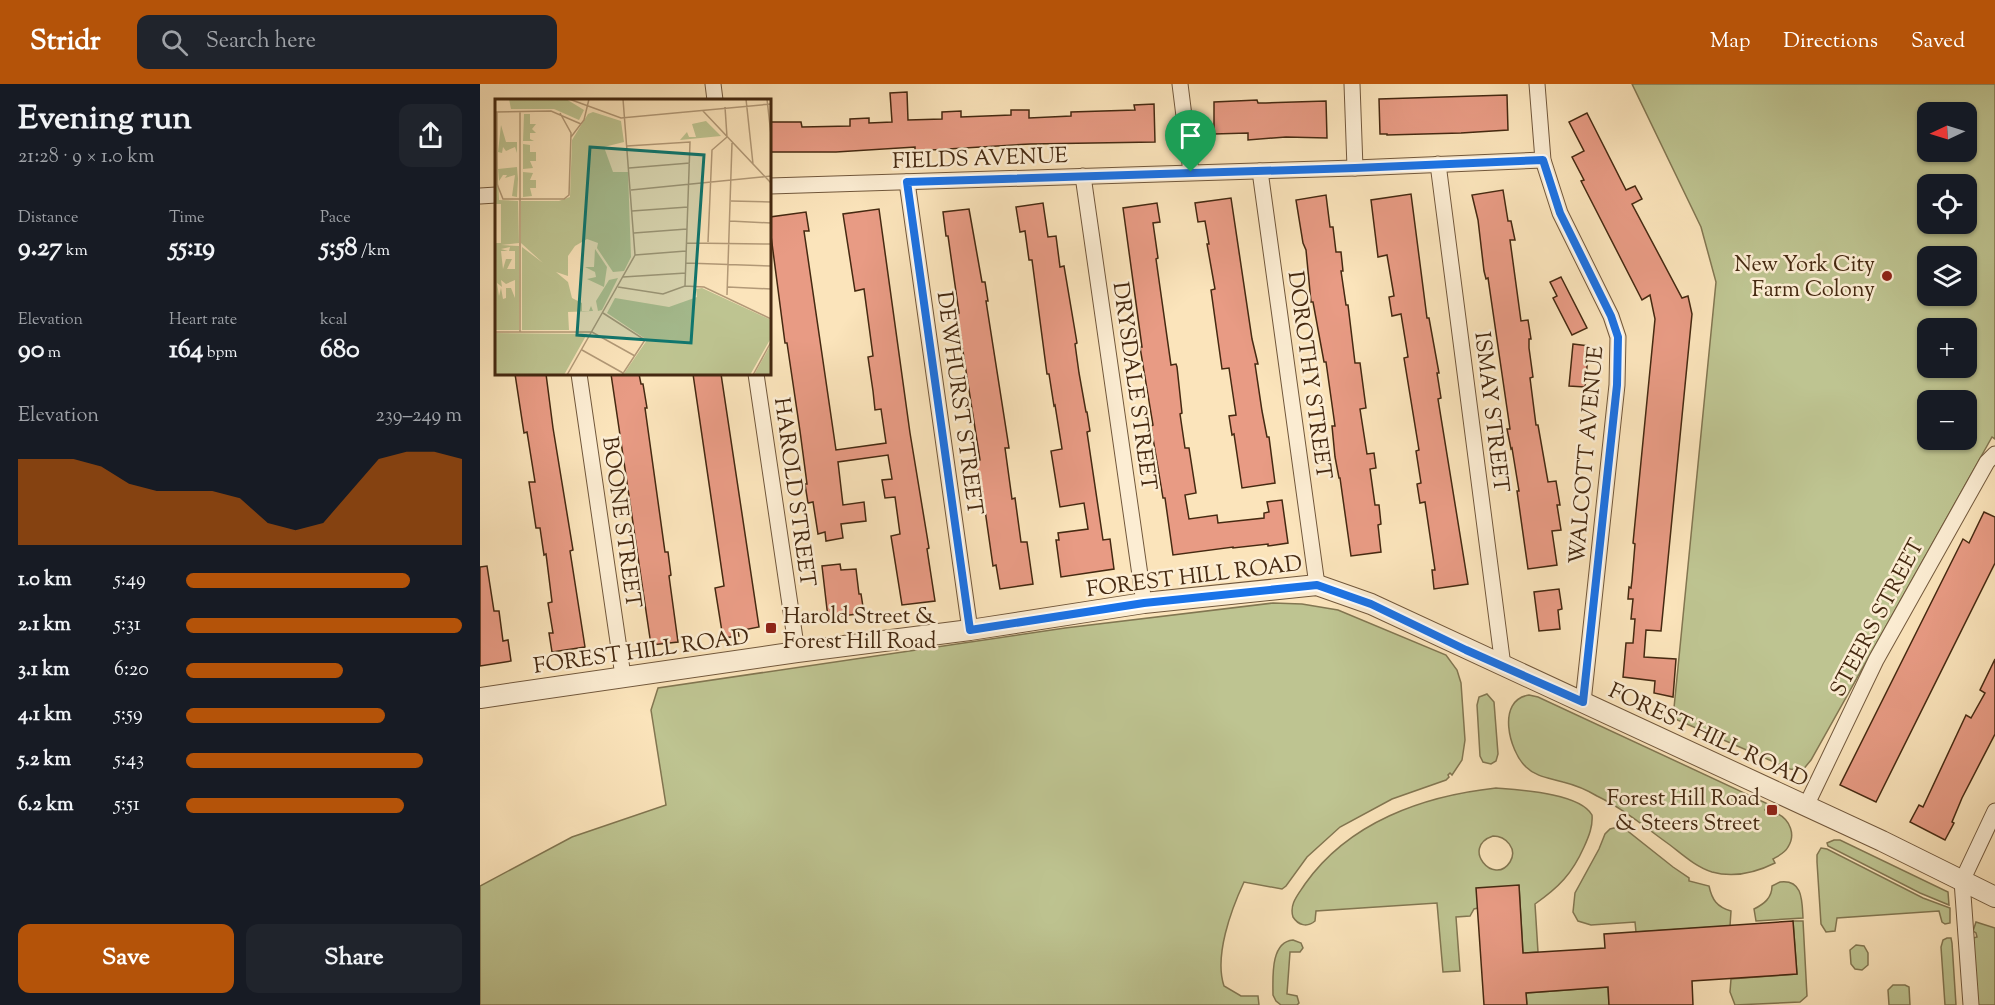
<!DOCTYPE html>
<meta charset="utf-8">
<style>
body{margin:0;font-family:"Sorts Mill Goudy",serif;background:#20242c;color:#f1f3f6;height:100vh;display:flex;flex-direction:column;font-size:22px;white-space:nowrap}
*{box-sizing:border-box;margin:0}
p{font-size:20px;color:#9ea1a6}
.icon{flex:none;width:33px;height:33px;fill:none;stroke:currentColor;stroke-width:2;stroke-linecap:round;stroke-linejoin:round}
.map{position:relative;flex:1;overflow:hidden}
.side{display:flex;flex-direction:column;background:#171b24;width:480px}
.side>*{flex:none}
.needle{width:39px;rotate:266deg}
.controls{position:absolute;left:1437px;top:18px;display:grid;gap:12px}
.controls a{display:grid;place-items:center;width:60px;height:60px;border-radius:12px;background:#171b24;box-shadow:0 2px 4px #0004;font-size:30px}
.pin{position:absolute;display:grid;place-items:center;width:51px;height:51px;color:#fff;margin:-62px -26px;border-radius:50% 50% 50% 0;rotate:-45deg;box-shadow:0 0 6px #0007}
.pin .icon{rotate:45deg}
.round{display:grid;place-items:center;flex:none;width:63px;height:63px;border-radius:12px;background:#20242c}
.overview{display:flex;align-items:center;justify-content:space-between;height:102px;padding:0 18px}
h1{font-size:33px;font-weight:700;line-height:45px}
.metrics{display:grid;grid-template-columns:repeat(3,1fr);gap:9px;height:102px;padding:6px 18px}
.metrics div{display:grid;align-content:center}
.metrics b{font-size:26px;font-weight:700}
.metrics small{font-size:16px;font-weight:400}
.metrics p{font-size:16px}
.chart{height:168px;padding:12px 18px}
.chart p{display:flex;justify-content:space-between}
.chart svg{width:100%;height:108px;margin-top:6px;fill:#b45309;opacity:.7}
.cta{display:flex;gap:12px;margin-top:auto;padding:12px 18px}
.cta a{flex:1;height:69px;border-radius:12px;background:#b45309;color:#fff;font-size:24px;font-weight:700;line-height:69px;text-align:center}
.cta a+a{background:#20242c;color:#f1f3f6}
ul{padding:0 18px;list-style:none;font-size:20px}
li{display:grid;grid-template-columns:96px 72px 1fr;align-items:center;height:45px}
li i{height:15px;border-radius:8px;background:#b45309}
header{display:flex;align-items:center;gap:36px;box-sizing:border-box;height:84px;padding:0 30px;background:#b45309;color:#fff}
header strong{font-size:28px}
nav{display:flex;gap:33px;margin-inline-start:auto;font-size:21px}
.search{width:420px;height:54px;background:#20242c;display:flex;align-items:center;gap:15px;box-sizing:border-box;padding:0 21px;border-radius:12px;color:#9ea1a6;font-size:22px}
main{display:flex;flex:1;min-height:0}
.map>svg:first-child{display:block}
</style>
<header>
<strong>Stridr</strong>
<div class="search"><svg class="icon" aria-label="search" viewBox="0 0 24 24"><circle cx="10" cy="10" r="6"/><path d="M15 15l6 6"/></svg>Search here</div>
<nav><a>Map</a><a>Directions</a><a>Saved</a></nav>
</header>
<main>
<section class="side">
<div class="overview"><div><h1>Evening run</h1><p>21:28 · 9 × 1.0 km</p></div><a class="round"><svg class="icon" aria-label="share" viewBox="0 0 24 24"><path d="M12 15V3M7 8l5-5 5 5M5 13v7h14v-7"/></svg></a></div>
<div class="metrics">
<div><p>Distance</p><b>9.27<small> km</small></b></div>
<div><p>Time</p><b>55:19</b></div>
<div><p>Pace</p><b>5:58<small> /km</small></b></div>
</div>
<div class="metrics">
<div><p>Elevation</p><b>90<small> m</small></b></div>
<div><p>Heart rate</p><b>164<small> bpm</small></b></div>
<div><p>kcal</p><b>680</b></div>
</div>
<div class="chart"><p><span>Elevation</span>239–249 m</p>
<svg viewBox="0 0 160 44" preserveAspectRatio="none"><path d="M0 44V9L10 9L20 9L30 12L40 19L50 22L60 22L70 22L80 25L90 35L100 38L110 35L120 22L130 9L140 6L150 6L160 9V44z"/></svg>
</div>
<ul>
<li><b>1.0 km</b>5:49<i style="width:81%"></i></li>
<li><b>2.1 km</b>5:31<i style="width:100%"></i></li>
<li><b>3.1 km</b>6:20<i style="width:57%"></i></li>
<li><b>4.1 km</b>5:59<i style="width:72%"></i></li>
<li><b>5.2 km</b>5:43<i style="width:86%"></i></li>
<li><b>6.2 km</b>5:51<i style="width:79%"></i></li>
</ul>
<div class="cta"><a>Save</a><a>Share</a></div>
</section>
<div class="map">
<svg width="1515" height="921" viewBox="0 0 1515 921">
<rect width="100%" height="100%" fill="#fbe4bb"/>
<filter id="stains"><feTurbulence type="fractalNoise" baseFrequency=".00333" numOctaves="4"/><feColorMatrix values="0 0 0 0 .2 0 0 0 0 .09 0 0 0 0 .02 0 0 0 .5 -.17"/></filter>
<radialGradient id="worn" r=".72"><stop offset=".6" stop-color="#630" stop-opacity="0"/><stop offset="1" stop-color="#630" stop-opacity=".3"/></radialGradient>
<g fill="#bec491" stroke="#827651" stroke-width="1.5" fill-rule="evenodd">
<path d="M1152,0H1515V355L1512,353L1331,676L1322,687L1310,685L1193,634L1236,198L1221,143ZM1448,28H1486V68H1448ZM1448,100H1486V140H1448ZM1448,172H1486V212H1448ZM1448,244H1486V284H1448ZM1448,316H1486V356H1448Z"/>
<path d="M793,519L822,520L858,526L966,571L977,586L981,599L985,656L982,676L972,691L970,689L968,691L969,693L966,696L912,715L860,743L827,773L806,802L802,805L764,798C751,826 734,872 744,902L761,912H778L779,921H0V802L92,753L186,721L171,626L178,604L585,544Z"/>
<polygon points="1007,610 1014,618 1018,670 1016,677 1011,680 1003,678 1000,672 997,621 999,613"/>
<path d="M1049,611L1058,613L1288,720L1285,726L1297,732L1298,730C1310,736 1316,751 1308,763C1305,769 1298,772 1293,775L1295,779C1275,789 1254,794 1232,788C1216,783 1203,771 1190,761C1166,744 1144,725 1117,712C1107,706 1095,701 1083,698C1070,694 1056,693 1046,683C1029,667 1016,616 1049,611Z"/>
<path d="M1016,704C1039,706 1100,709 1112,731C1113,742 1109,752 1104,763C1092,790 1079,803 1055,820L1058,868L1043,869L1039,802L998,824L994,825L990,832L976,833L980,887L963,888L957,819L836,827L835,837C827,844 818,841 813,833C809,820 818,811 825,800C869,738 943,712 1016,704ZM1013,752C1026,752 1038,765 1030,778C1014,803 980,763 1013,752Z"/>
<path d="M1138,743L1145,745L1193,783L1209,794V797L1229,802C1232,816 1237,823 1251,827L1250,842L1156,848L1155,838L1111,841L1098,837L1093,828L1095,809L1119,765L1125,750L1130,745Z"/>
<polygon points="1354,756 1360,756 1468,808 1469,821 1440,809 1348,762 1347,759"/>
<polygon points="1341,764 1347,765 1443,814 1470,824 1470,839 1465,840 1462,838 1459,827 1357,834 1355,847 1346,848 1341,840 1337,778 1337,771"/>
<path d="M1300,798C1323,795 1322,817 1323,834L1276,837L1274,825C1284,820 1292,814 1292,802Z"/>
<polygon points="1313,837 1323,837 1327,912 1320,918 1255,921 1250,908 1251,895 1317,890"/>
<polygon points="1496,838 1515,844 1515,921 1497,921 1493,854 1497,853 1496,849 1493,847"/>
<polygon points="1467,854 1471,854 1472,859 1476,921 1465,921 1461,863 1463,856"/>
<path d="M813,856L821,859L823,864L820,868H810L807,910L817,912L819,919L817,921H801L796,917L793,911C793,894 790,858 813,856Z"/>
<polygon points="1376,861 1384,862 1388,869 1388,881 1382,886 1375,885 1371,880 1370,866"/>
<polygon points="1413,901 1425,901 1429,903 1430,921 1409,921 1408,906"/>
<polygon points="1128,903 1129,921 1047,921 1046,909"/>
</g>
<g fill="#e89b84" stroke="#452911" stroke-width="1.5">
<polygon points="427,8 428,36 462,35 462,28 481,27 481,33 531,31 531,26 549,26 549,34 591,32 591,28 655,26 654,21 674,20 675,58 550,60 435,67 435,63 356,68 290,68 290,38 321,38 322,43 370,42 370,35 389,34 389,39 412,38 410,9"/>
<polygon points="1027,11 1028,46 981,49 907,51 907,50 900,50 899,15"/>
<polygon points="777,16 778,19 786,19 846,17 847,54 806,53 768,56 768,49 734,50 734,18"/>
<polygon points="1107,29 1146,106 1155,102 1162,115 1152,120 1202,214 1208,212 1212,230 1181,547 1166,546 1164,573 1196,575 1193,613 1174,609 1175,597 1143,593 1146,559 1153,559 1155,535 1151,535 1153,515 1148,515 1149,503 1151,504 1152,496 1155,460 1153,459 1175,235 1170,211 1162,216 1101,97 1104,96 1092,73 1104,67 1089,38"/>
<polygon points="1023,106 1028,137 1031,137 1035,156 1030,156 1041,237 1048,236 1051,255 1049,255 1049,264 1053,293 1050,294 1056,341 1058,341 1068,398 1076,397 1080,421 1077,421 1081,446 1072,447 1077,481 1048,485 1037,407 1039,407 1032,364 1031,365 1027,345 1030,345 1008,194 1006,195 1004,187 998,136 992,111"/>
<polygon points="931,110 947,234 949,234 959,289 957,289 961,314 958,315 988,500 954,505 952,486 955,486 945,418 940,419 937,400 941,399 936,367 939,366 924,274 928,273 921,230 912,232 909,213 914,212 907,171 898,173 891,116"/>
<polygon points="846,111 850,143 853,143 856,168 861,168 863,187 861,187 866,221 868,221 875,279 880,279 886,324 880,325 887,370 894,369 896,384 890,385 895,421 899,421 901,440 898,441 901,468 871,472 860,394 859,394 855,373 852,342 855,342 846,278 844,278 833,218 831,218 826,166 823,159 816,116"/>
<polygon points="751,114 772,255 778,280 775,280 782,327 787,353 789,353 795,399 762,404 754,350 752,351 749,332 756,331 749,284 742,285 731,206 735,205 727,160 729,160 725,137 718,138 715,119"/>
<polygon points="563,119 568,153 576,152 580,183 584,182 597,259 595,260 599,289 606,328 607,328 610,347 607,348 623,456 630,455 634,485 581,493 576,456 579,456 578,449 608,445 604,419 580,423 571,367 582,365 575,321 574,322 569,290 567,290 552,176 549,176 545,147 540,148 536,123"/>
<polygon points="677,119 680,138 673,139 678,174 676,175 691,281 696,280 697,283 702,329 700,330 705,364 709,364 716,409 705,411 709,435 737,431 738,439 784,434 784,429 789,428 787,418 802,416 808,459 788,462 788,460 753,464 753,463 693,471 685,414 683,414 671,342 673,341 660,263 662,263 643,124"/>
<polygon points="399,125 430,349 449,464 447,465 455,517 422,521 411,452 420,450 415,413 405,414 402,396 412,395 408,371 358,378 363,421 384,418 386,437 361,440 363,454 346,457 345,448 338,450 333,418 328,419 325,400 327,400 320,347 307,259 305,259 290,144 290,133 326,128 329,147 324,147 356,366 406,359 401,325 395,326 393,307 388,273 393,272 384,205 375,207 363,130"/>
<polygon points="489,125 502,198 505,198 508,217 506,217 529,364 525,364 532,415 535,414 541,458 547,458 553,500 520,505 516,481 513,482 502,405 500,405 496,377 500,376 477,229 479,229 468,152 466,152 463,128"/>
<polygon points="1081,193 1107,244 1092,251 1073,214 1077,212 1070,198"/>
<polygon points="1093,260 1109,262 1105,303 1089,302"/>
<polygon points="35,290 66,290 73,344 93,466 90,467 105,563 72,568 69,549 73,549 68,519 72,518 66,470 64,471 60,444 56,444 49,398 55,398 47,348 44,349"/>
<polygon points="131,290 159,290 161,300 163,300 167,324 165,324 185,468 188,468 191,491 189,492 198,558 171,561"/>
<polygon points="213,290 241,290 279,543 258,547 259,552 243,554 235,504 244,502"/>
<polygon points="1504,428 1515,433 1515,479 1396,718 1360,701 1483,455 1489,459"/>
<polygon points="360,480 361,486 376,485 379,510 381,510 384,529 348,534 342,482"/>
<polygon points="7,482 14,527 19,527 23,557 28,556 31,577 0,582 0,483"/>
<polygon points="1079,505 1082,525 1078,526 1080,545 1059,547 1054,508"/>
<polygon points="1515,575 1515,650 1482,714 1472,738 1474,739 1465,756 1430,738 1439,721 1443,723 1486,631 1491,634 1505,609 1500,606"/>
<polygon points="1039,801 1043,869 1125,864 1124,850 1313,837 1317,890 1212,897 1213,921 1129,921 1128,903 1046,909 1047,921 1004,921 996,804"/>
</g>
<g fill="none" stroke-linecap="round" stroke-linejoin="round">
<g stroke="#72583c" stroke-width="17">
<g id="minor">
<polyline points="233,0 235,16"/>
<polyline points="700,0 711,88"/>
<polyline points="872,0 875,84"/>
<polyline points="1057,0 1063,76 1080,129 1131,232 1138,253 1137,301 1103,618"/>
<polyline points="958,80 1023,582"/>
<polyline points="780,87 837,501"/>
<polyline points="603,92 664,519"/>
<polyline points="427,98 490,546"/>
<polyline points="290,102 875,84 1063,76"/>
<polyline points="0,112 16,111"/>
<polyline points="99,290 143,592"/>
<polyline points="276,290 317,568"/>
<polyline points="1326,722 1396,576 1507,378 1515,370"/>
<polyline points="1491,921 1482,797 1515,727"/>
</g>
</g>
<g stroke="#72583c" stroke-width="22">
<polyline id="tertiary" points="0,614 317,568 490,546 664,519 837,501 891,520 1402,757 1515,813"/>
</g>
<use href="#minor" stroke="#fcedd3" stroke-width="15"/>
<use href="#tertiary" stroke="#fcedd3" stroke-width="20"/>
</g>
<g fill="none" stroke-linecap="round" stroke-linejoin="round">
<g stroke="#fff" stroke-width="12">
<polygon id="route" points="1063,76 1080,129 1131,232 1138,253 1137,301 1103,618 986,566 891,520 837,501 664,519 490,546 427,98 875,84"/>
</g>
<use href="#route" stroke="#1a73e8" stroke-width="8"/>
</g>
<g fill="#8f2418" stroke="#fcedd3" stroke-width="2">
<circle cx="1407" cy="192" r="6"/>
<rect x="285" y="538" width="12" height="12" rx="3"/>
<rect x="1286" y="720" width="12" height="12" rx="3"/>
</g>
<g text-anchor="middle" stroke-width="5" stroke-linejoin="round" paint-order="stroke">
<g font-size="22" fill="#452911" stroke="#fcedd3">
<text transform="translate(500 73) rotate(-2)" y="8">FIELDS AVENUE</text>
<text transform="translate(831 291) rotate(82)" y="8">DOROTHY STREET</text>
<text transform="translate(656 302) rotate(82)" y="8">DRYSDALE STREET</text>
<text transform="translate(481 319) rotate(82)" y="8">DEWHURST STREET</text>
<text transform="translate(1013 328) rotate(83)" y="8">ISMAY STREET</text>
<text transform="translate(1105 371) rotate(-85)" y="8">WALCOTT AVENUE</text>
<text transform="translate(316 408) rotate(82)" y="8">HAROLD STREET</text>
<text transform="translate(143 438) rotate(82)" y="8">BOONE STREET</text>
<text transform="translate(714 491) rotate(-7)" y="8">FOREST HILL ROAD</text>
<text transform="translate(1396 533) rotate(-62)" y="8">STEERS STREET</text>
<text transform="translate(161 566) rotate(-8)" y="8">FOREST HILL ROAD</text>
<text transform="translate(1229 650) rotate(25)" y="8">FOREST HILL ROAD</text>
</g>
<g font-size="22" fill="#452911" stroke="#fcedd3" text-anchor="end">
<text x="1395" y="187">New York City<tspan x="1395" dy="25">Farm Colony</tspan></text>
<text x="303" y="539" text-anchor="start">Harold Street &amp;<tspan x="303" dy="25">Forest Hill Road</tspan></text>
<text x="1280" y="721">Forest Hill Road<tspan x="1280" dy="25">&amp; Steers Street</tspan></text>
</g>
</g>
<g transform="translate(15 15)">
<rect width="276" height="276" fill="#fbe4bb"/>
<path d="M14,0H71L89,11L84,21L59,10H16ZM98,13L126,22L129,43L109,48L118,73H133L136,158L129,172L118,173L102,149L103,144L92,140L80,147L73,157V177L61,173L73,183L77,199L87,204V212H94L96,207L98,212L73,213L74,231H27V148L48,164L26,144V102H64L75,98L77,41L93,15ZM29,15H35V25H41L37,30L41,34H35V40L39,42H28ZM0,16L4,101L23,102L24,144L6,146L24,147V231H0V144H6V105H0ZM15,148L14,152H20V170H12L17,160H11L8,170L6,152H13L6,150ZM6,181L11,185L20,181V199L16,189H11V199L8,200L6,189L4,197L2,184L7,188ZM211,22L226,37L185,41L192,33L194,38H201L197,25ZM6,26L11,43H22V54L20,48L11,52L8,48L7,54L3,53ZM28,45L35,46V53H41V62H35L38,69L28,70ZM22,68L23,80L22,98L17,97L20,76L10,79L12,76H8L4,82L3,70ZM28,73L38,74L35,81H41V89H35L37,97L28,98ZM100,150L112,168L109,188L92,180L101,178L100,173L90,168H99ZM123,179L107,211L103,212L101,202L114,181ZM207,189L276,221V239L255,276H128L152,241L112,214L120,199L174,208L202,198L201,190ZM0,234L92,235L69,276H0ZM276,245V276H259Z" fill="#bec491" fill-rule="evenodd"/>
<path fill="none" stroke="#b29977" stroke-width="1.5" d="M74,0L126,19L276,5M251,0L258,65M272,0L276,36M230,8L232,38M25,12V233M208,12L276,84M0,13L56,12L86,25M2,13V85L8,100H69L74,96L76,34L65,14M76,38L89,21L94,0M132,47L195,43L190,187M134,69L195,64M136,91L276,77M236,102L276,103M137,112L193,108M235,122L276,124M139,134L192,130M213,143L217,51L232,38M192,144L276,145M140,156L191,152M191,164L276,167M128,178L191,174M123,188L168,195L190,187L209,188L276,220M233,188L276,190M232,196L237,44M108,214L150,241L127,276M0,233H97L140,257M87,251L128,274M72,276L140,156L128,0M258,276L276,243"/>
<path fill="#0f766e" fill-opacity="0.15" stroke="#0f766e" stroke-width="3" d="M95,48L209,56L196,244L82,236Z"/>
<rect width="276" height="276" fill="none" stroke="#452911" stroke-width="3"/>
</g>
<rect width="100%" height="100%" filter="url(#stains)"/>
<rect width="100%" height="100%" fill="url(#worn)"/>
</svg>
<div class="controls">
<a><svg class="needle" viewBox="-14 -14 28 28"><path d="M0-13l5 13h-10z" fill="#e53935"/><path d="M0 13l5-13h-10z" fill="#9ea1a6"/></svg></a>
<a><svg class="icon" aria-label="locate" viewBox="0 0 24 24"><circle cx="12" cy="12" r="6"/><path d="M12 2v4M12 18v4M2 12h4M18 12h4"/></svg></a>
<a><svg class="icon" aria-label="layers" viewBox="0 0 24 24"><path d="M12 4l9 5-9 5-9-5zM3 14l9 5 9-5"/></svg></a>
<a>+</a>
<a>−</a>
</div>
<div class="pin" style="left:711px;top:88px;background:#1e9e55"><svg class="icon" aria-label="arrive" viewBox="0 0 24 24"><path d="M6 21V4h12l-3 4 3 4H6"/></svg></div>
</div>
</main>
